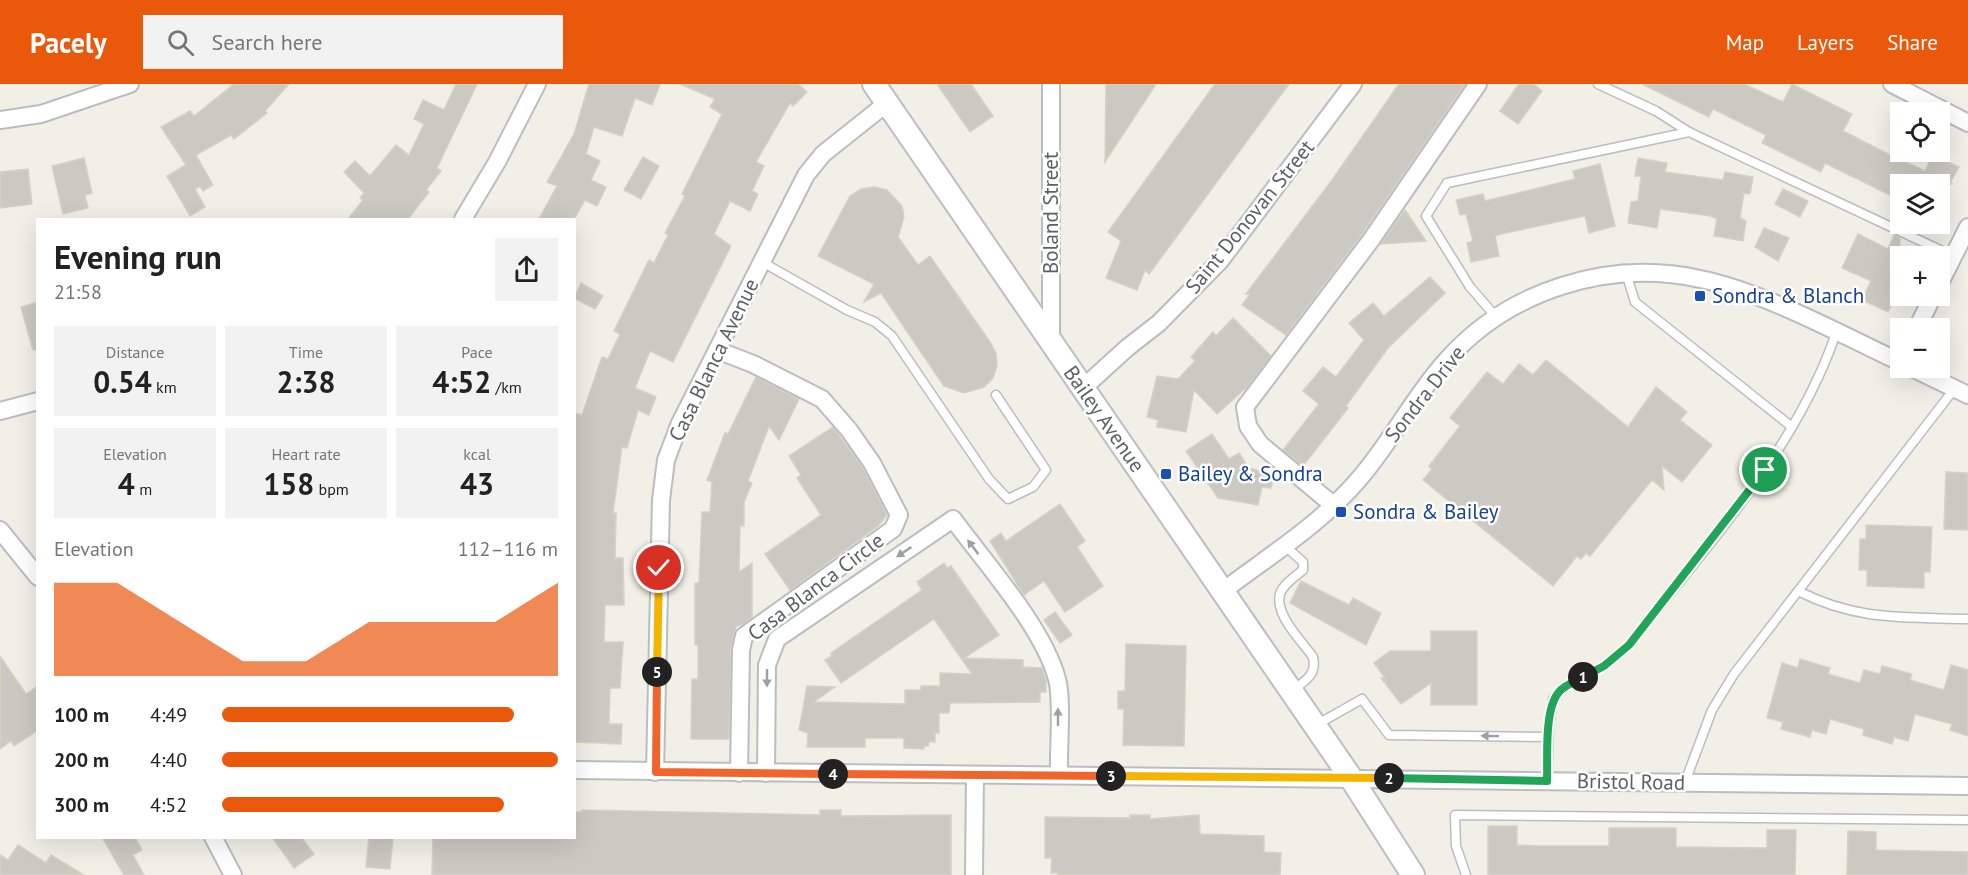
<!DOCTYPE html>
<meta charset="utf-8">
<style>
body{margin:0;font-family:"PT Sans",sans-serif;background:#f2f2f2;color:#222;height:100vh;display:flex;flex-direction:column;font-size:22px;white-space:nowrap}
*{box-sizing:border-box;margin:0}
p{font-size:20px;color:#767676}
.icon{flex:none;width:33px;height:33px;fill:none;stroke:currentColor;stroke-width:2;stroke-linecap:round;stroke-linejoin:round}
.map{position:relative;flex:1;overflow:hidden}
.sheet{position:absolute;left:36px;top:134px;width:540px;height:621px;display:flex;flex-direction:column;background:#fff;border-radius:0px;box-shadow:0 6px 24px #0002}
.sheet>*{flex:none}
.controls{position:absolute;left:1890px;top:18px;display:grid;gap:12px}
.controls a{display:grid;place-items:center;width:60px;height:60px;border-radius:0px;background:#fff;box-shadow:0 6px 24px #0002;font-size:30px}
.pin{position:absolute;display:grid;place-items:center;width:51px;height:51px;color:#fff;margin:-26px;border:3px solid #fff;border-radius:50%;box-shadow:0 2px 6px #0007}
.km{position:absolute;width:30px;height:30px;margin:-15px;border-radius:50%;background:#222;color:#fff;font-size:16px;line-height:30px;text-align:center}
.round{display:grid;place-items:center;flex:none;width:63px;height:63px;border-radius:0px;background:#f2f2f2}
.head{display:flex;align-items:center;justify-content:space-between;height:102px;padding:0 18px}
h1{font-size:33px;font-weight:700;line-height:45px}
.metrics{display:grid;grid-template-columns:repeat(3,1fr);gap:9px;height:102px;padding:6px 18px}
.metrics div{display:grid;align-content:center;border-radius:0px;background:#f2f2f2;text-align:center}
.metrics b{font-size:30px;font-weight:700}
.metrics small{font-size:16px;font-weight:400}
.metrics p{font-size:16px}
.chart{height:168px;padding:12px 18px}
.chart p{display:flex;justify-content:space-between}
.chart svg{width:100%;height:108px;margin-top:6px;fill:#ea580c;opacity:.7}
ul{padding:0 18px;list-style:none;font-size:20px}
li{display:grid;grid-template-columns:96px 72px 1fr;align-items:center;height:45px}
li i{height:15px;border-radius:8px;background:#ea580c}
header{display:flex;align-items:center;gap:36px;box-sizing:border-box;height:84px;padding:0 30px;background:#ea580c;color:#fff}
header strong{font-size:28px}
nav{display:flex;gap:33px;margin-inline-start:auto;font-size:21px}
.search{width:420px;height:54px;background:#f2f2f2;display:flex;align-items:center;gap:15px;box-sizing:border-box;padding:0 21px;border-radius:0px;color:#767676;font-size:22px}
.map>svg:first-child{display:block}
</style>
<header>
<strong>Pacely</strong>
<div class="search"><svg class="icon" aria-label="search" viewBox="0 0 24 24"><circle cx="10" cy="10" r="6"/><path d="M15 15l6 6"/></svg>Search here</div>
<nav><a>Map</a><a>Layers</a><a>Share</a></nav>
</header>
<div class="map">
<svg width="1968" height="791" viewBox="0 0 1968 791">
<rect width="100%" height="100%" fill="#f1efe6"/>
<g fill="#ccc9c3" stroke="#d6d2c3" stroke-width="1.5">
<polygon points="234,0 289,0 265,27 267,29 234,55 231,51 196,71 213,101 203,107 200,102 195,105 205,123 190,132 167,92 186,81 161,43 190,27 194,32"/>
<polygon points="456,0 477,0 437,84 441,87 426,106 429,108 408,135 348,135 363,116 360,114 364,109 344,88 355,77 370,92 396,61 409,71 424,40 414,35 423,16 444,26"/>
<polygon points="589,0 660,0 652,21 635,14 622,52 594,43 586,70 600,77 591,96 606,103 597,122 585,116 574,135 539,135 557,102 547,98 574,50"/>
<polygon points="680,0 798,0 807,8 793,22 790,19 756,78 764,82 752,107 758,110 750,127 730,117 714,150 731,162 673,278 650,267 635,304 656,313 649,331 638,326 627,364 622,363 613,429 616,429 615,474 623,474 624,521 605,521 604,558 623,558 620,604 610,604 609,640 622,640 621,660 574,658 574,329 582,331 602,273 608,275 620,250 614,247 649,176 654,179 668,151 665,149 685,112 682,110 722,30 710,23 715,15"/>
<polygon points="937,0 971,0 993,32 970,48"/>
<polygon points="1106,0 1156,0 1105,78"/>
<polygon points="1215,0 1289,0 1149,190 1145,186 1137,206 1106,194 1121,157 1108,148"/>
<polygon points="1399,0 1465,0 1362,150 1286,251 1242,221 1250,210 1246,210 1332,96"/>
<polygon points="1519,0 1533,0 1542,7 1518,40 1500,27"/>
<polygon points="1642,0 1744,0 1783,18 1792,0 1852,30 1843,47 1892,72 1925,87 1933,70 1959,83 1950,99 1953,100 1900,100 1900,116 1825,79 1821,88 1762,59 1766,51 1713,25 1709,33"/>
<polygon points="643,73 659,82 641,115 624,106"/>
<polygon points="84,74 92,109 85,111 88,124 63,130 52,82"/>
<polygon points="1638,74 1667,79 1665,88 1723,96 1725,88 1753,93 1750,110 1744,109 1740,134 1746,137 1743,157 1714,152 1717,135 1711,132 1660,125 1657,144 1628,139 1631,118 1638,117 1641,92 1635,92"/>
<polygon points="1600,80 1615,142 1589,149 1585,132 1501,150 1495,152 1499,172 1471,178 1467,159 1473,157 1466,130 1460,131 1456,116 1483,110 1485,117 1575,95 1573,87"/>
<polygon points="28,85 32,120 0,124 0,88"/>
<polygon points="874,103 887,106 902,122 904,133 898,153 918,181 930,172 990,258 996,269 997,282 993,294 984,303 964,309 944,302 881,209 864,218 874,200 818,172 850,112 861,105"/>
<polygon points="1783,105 1808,117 1800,133 1775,120"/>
<polygon points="1405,126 1426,157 1381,160"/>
<polygon points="1764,144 1789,154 1778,177 1755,163"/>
<polygon points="1858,150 1888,165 1894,151 1900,154 1900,191 1893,208 1897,210 1888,228 1862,216 1871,197 1842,184"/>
<polygon points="1430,193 1445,209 1388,264 1346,322 1348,324 1303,382 1283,366 1319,320 1303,307 1323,283 1336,293 1364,256 1349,239 1373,219 1384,232"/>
<polygon points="581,199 603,212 595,225 574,214"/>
<polygon points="38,218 38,266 33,266 21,223"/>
<polygon points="1233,234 1271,272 1247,303 1217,330 1194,306 1186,348 1157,343 1158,336 1147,333 1157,292 1178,295 1195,277 1191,273 1213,248 1216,252"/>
<polygon points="1546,276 1628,343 1656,303 1687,328 1680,336 1712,361 1682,398 1662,382 1664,406 1652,396 1590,472 1586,469 1581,475 1577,472 1553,502 1423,396 1432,385 1429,382 1460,342 1450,334 1487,288 1503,300 1519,280 1533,291"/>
<polygon points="756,293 799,315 779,356 769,342 748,397 752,399 744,418 744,442 740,442 739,488 752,479 752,533 741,541 736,542 731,564 729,655 691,655 692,595 698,595 698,561 695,561 695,499 699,499 702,428 710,428 712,398 707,396 725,349 728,350"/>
<polygon points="833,343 863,384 887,431 878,442 790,506 765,470 821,431 797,394 801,391 789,372"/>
<polygon points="1212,350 1229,375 1239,369 1249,384 1274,391 1271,404 1262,403 1258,421 1218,414 1186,367"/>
<polygon points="1946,388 1968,389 1968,446 1944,445"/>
<polygon points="1060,420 1085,457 1077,463 1103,502 1065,528 1044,497 1024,511 990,457 1001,449 1006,457"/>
<polygon points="1866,441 1932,443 1930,488 1924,488 1924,504 1867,502 1867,486 1859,486 1860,455 1866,455"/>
<polygon points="944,479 947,484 951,482 999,551 964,574 1023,576 1023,583 1042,584 1046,596 1046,608 1040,608 1040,618 950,619 949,629 939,629 939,649 935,649 935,658 929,658 928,662 924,662 924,665 904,664 904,654 865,654 865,663 807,663 808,649 799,646 807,602 835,603 814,618 905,620 905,606 921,606 921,602 940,602 940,589 972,590 934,535 841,599 825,576 832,572 831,569 922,506 917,498"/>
<polygon points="1301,497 1349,521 1353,514 1381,529 1366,561 1290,519"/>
<polygon points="1055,528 1072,551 1060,559 1044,536"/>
<polygon points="1431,547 1477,547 1477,621 1431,621 1431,599 1401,620 1381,594 1385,594 1374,579 1390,567 1431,567"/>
<polygon points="1126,560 1186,562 1184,662 1123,661 1124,625 1118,625 1118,607 1125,607"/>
<polygon points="0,572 26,610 38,602 38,646 14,662 11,657 0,665"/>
<polygon points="1800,575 1830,584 1828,590 1860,599 1864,586 1880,590 1882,582 1912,590 1910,596 1944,606 1951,581 1968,586 1968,652 1950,646 1952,640 1915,630 1908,657 1894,653 1892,660 1863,651 1864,645 1830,635 1826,650 1812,646 1810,653 1781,645 1783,638 1767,634 1782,579 1798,584"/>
<polygon points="582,726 820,731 820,726 841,726 841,732 951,731 951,791 432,791 433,753 574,753 574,728 582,728"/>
<polygon points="1130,731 1150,731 1150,735 1199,731 1200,750 1264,752 1264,768 1281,769 1280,791 1058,791 1058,789 1051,789 1052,774 1045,774 1045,733 1130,734"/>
<polygon points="1488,742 1517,742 1517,761 1538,762 1609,762 1609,744 1676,744 1676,763 1767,764 1767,746 1796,746 1795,791 1488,791"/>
<polygon points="1848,747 1876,748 1876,766 1968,768 1968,791 1847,791"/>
<polygon points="102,753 135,753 142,766 133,771 144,791 124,791"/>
<polygon points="272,753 301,753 314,770 294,784"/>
<polygon points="369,753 393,753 390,785 366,783"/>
<polygon points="18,761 46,779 51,771 84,791 0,791 0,771 8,776"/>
</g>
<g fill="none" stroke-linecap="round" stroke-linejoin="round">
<g stroke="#babdc2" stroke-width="11">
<g id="lane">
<polyline points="1598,0 1656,27 1689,48"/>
<polyline points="762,178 847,226 875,238 892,252 989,395 1008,415 1033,403 1046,386 996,311"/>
<polyline points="1626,189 1635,218 1792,343"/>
<polyline points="1497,234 1470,203 1426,132 1447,99 1689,48 1953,172"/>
<path d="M1284,461L1303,478V486C1296,492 1283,500 1280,510C1274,531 1303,558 1313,573C1317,591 1306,596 1292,607"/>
<path d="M1798,507C1857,537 1904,533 1968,535"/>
<polyline points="1316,641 1362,615 1389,651 1548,653"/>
<path d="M1547,697L1549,641L1553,615L1562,604L1604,582L1629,561C1705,463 1796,367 1836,249"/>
<polyline points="1685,698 1712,626 1734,590 1955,304"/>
<polyline points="1466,791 1456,762 1455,731 1968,736"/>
</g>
</g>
<g stroke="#babdc2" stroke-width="20">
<g id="street">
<polyline points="1051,0 1051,257"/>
<polyline points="1892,0 1968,39"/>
<polyline points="0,36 41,30 130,0"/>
<polyline points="463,135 497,78 537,0"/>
<polyline points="1940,199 1968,143"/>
<polyline points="1917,244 1933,212"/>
<polyline points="717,266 753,280 822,315 849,346 872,379 899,431 893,445 744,552 741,566 739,689"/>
<polyline points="1912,284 1968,311"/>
<polyline points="1083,304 1127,264 1159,239 1220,177 1353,0"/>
<polyline points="0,327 38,317"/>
<polyline points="1333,421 1260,360 1248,342 1245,323 1371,156 1478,0"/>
<polyline points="0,446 38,493"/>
<path d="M1223,507C1269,472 1322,439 1359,395C1391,358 1413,314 1445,278C1508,206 1608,175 1700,195C1764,208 1840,250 1900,278"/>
<polyline points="574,686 1968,702"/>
<polyline points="655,688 661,416 666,376 680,339 806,91 823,70 887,19"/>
<path d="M766,689L767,581L777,555L953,435C986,480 1043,543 1057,595C1063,616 1058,668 1059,691"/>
<polyline points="213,753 233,791"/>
<polyline points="974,791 975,691"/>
</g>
</g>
<g stroke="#bbbec4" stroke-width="26">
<polyline id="secondary" points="874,0 1351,694 1413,791"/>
</g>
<use href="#lane" stroke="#fff" stroke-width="8"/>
<use href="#street" stroke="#fff" stroke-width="16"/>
<use href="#secondary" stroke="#fff" stroke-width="22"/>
</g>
<defs><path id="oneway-solid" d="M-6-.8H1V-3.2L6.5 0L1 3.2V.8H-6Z" transform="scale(1.5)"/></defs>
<g fill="#9ea0a4">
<use href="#oneway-solid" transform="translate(973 463) rotate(-127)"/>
<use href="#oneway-solid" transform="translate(904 468) rotate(146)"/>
<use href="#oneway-solid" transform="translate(767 594) rotate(90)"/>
<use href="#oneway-solid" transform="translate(1058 633) rotate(-90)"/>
<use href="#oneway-solid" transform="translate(1490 652) rotate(-179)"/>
</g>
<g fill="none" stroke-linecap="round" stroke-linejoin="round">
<g stroke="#fff" stroke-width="12">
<polyline id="split-1" points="1583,593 1604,582 1629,561 1765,386"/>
</g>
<g stroke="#fff" stroke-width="12">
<path id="split-2" d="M1389,694L1547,697C1548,673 1543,620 1562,605C1568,600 1577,597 1583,593"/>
</g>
<g stroke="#fff" stroke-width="12">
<polyline id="split-3" points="1111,692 1389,694"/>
</g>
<g stroke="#fff" stroke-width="12">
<polyline id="split-4" points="833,690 1111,692"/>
</g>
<g stroke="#fff" stroke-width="12">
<polyline id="split-5" points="657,588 656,688 833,690"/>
</g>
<g stroke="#fff" stroke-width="12">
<polyline id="split-6" points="657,588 659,484"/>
</g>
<use href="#split-1" stroke="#22a559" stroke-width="8"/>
<use href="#split-2" stroke="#22a559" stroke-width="8"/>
<use href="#split-3" stroke="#f5b400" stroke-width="8"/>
<use href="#split-4" stroke="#f0652b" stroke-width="8"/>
<use href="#split-5" stroke="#f0652b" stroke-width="8"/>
<use href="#split-6" stroke="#f5b400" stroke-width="8"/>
</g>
<g fill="#1a4fb4" stroke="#fff" stroke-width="2">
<rect x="1694" y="206" width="12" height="12" rx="3"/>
<rect x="1160" y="384" width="12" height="12" rx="3"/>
<rect x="1335" y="422" width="12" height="12" rx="3"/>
</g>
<g text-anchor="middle" stroke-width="5" stroke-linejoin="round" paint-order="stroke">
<g font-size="21" fill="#5d6167" stroke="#fff">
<text transform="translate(1051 129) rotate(-90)" y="7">Boland Street</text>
<text transform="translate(1250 133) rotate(-51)" y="7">Saint Donovan Street</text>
<text transform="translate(714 276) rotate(-64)" y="7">Casa Blanca Avenue</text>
<text transform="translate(1425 310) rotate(-52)" y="7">Sondra Drive</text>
<text transform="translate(1104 335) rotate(55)" y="7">Bailey Avenue</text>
<text transform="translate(816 503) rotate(-37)" y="7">Casa Blanca Circle</text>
<text transform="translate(1631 698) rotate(1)" y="7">Bristol Road</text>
</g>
<g font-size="21" fill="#164399" stroke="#fff" text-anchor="start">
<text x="1712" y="219">Sondra &amp; Blanch</text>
<text x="1178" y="397">Bailey &amp; Sondra</text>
<text x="1353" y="435">Sondra &amp; Bailey</text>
</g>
</g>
</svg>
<div class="controls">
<a><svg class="icon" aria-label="locate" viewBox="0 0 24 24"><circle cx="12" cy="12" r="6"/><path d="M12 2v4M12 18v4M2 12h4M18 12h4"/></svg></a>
<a><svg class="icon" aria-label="layers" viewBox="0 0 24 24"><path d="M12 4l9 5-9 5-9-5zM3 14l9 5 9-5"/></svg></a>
<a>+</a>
<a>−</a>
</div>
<div class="pin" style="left:1765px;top:386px;background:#1e9e55"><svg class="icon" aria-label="arrive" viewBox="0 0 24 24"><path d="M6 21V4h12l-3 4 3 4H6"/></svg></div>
<div class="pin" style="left:659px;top:484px;background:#d93025"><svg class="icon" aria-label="check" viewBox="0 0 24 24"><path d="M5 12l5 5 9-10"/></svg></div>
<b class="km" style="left:1583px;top:593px">1</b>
<b class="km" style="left:1389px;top:694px">2</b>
<b class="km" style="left:1111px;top:692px">3</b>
<b class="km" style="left:833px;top:690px">4</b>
<b class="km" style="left:657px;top:588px">5</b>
<section class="sheet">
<div class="head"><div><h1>Evening run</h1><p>21:58</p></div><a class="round"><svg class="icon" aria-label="share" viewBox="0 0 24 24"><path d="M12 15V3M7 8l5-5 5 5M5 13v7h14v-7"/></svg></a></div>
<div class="metrics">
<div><p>Distance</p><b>0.54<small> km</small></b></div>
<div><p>Time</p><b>2:38</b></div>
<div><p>Pace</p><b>4:52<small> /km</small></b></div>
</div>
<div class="metrics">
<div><p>Elevation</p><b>4<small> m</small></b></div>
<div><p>Heart rate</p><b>158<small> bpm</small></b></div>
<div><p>kcal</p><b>43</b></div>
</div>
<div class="chart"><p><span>Elevation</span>112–116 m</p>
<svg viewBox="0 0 160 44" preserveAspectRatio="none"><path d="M0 44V6L10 6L20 6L30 14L40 22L50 30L60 38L70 38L80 38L90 30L100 22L110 22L120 22L130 22L140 22L150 14L160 6V44z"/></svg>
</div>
<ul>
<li><b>100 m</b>4:49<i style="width:87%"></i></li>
<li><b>200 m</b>4:40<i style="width:100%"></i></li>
<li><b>300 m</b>4:52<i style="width:84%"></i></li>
</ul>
</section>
</div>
